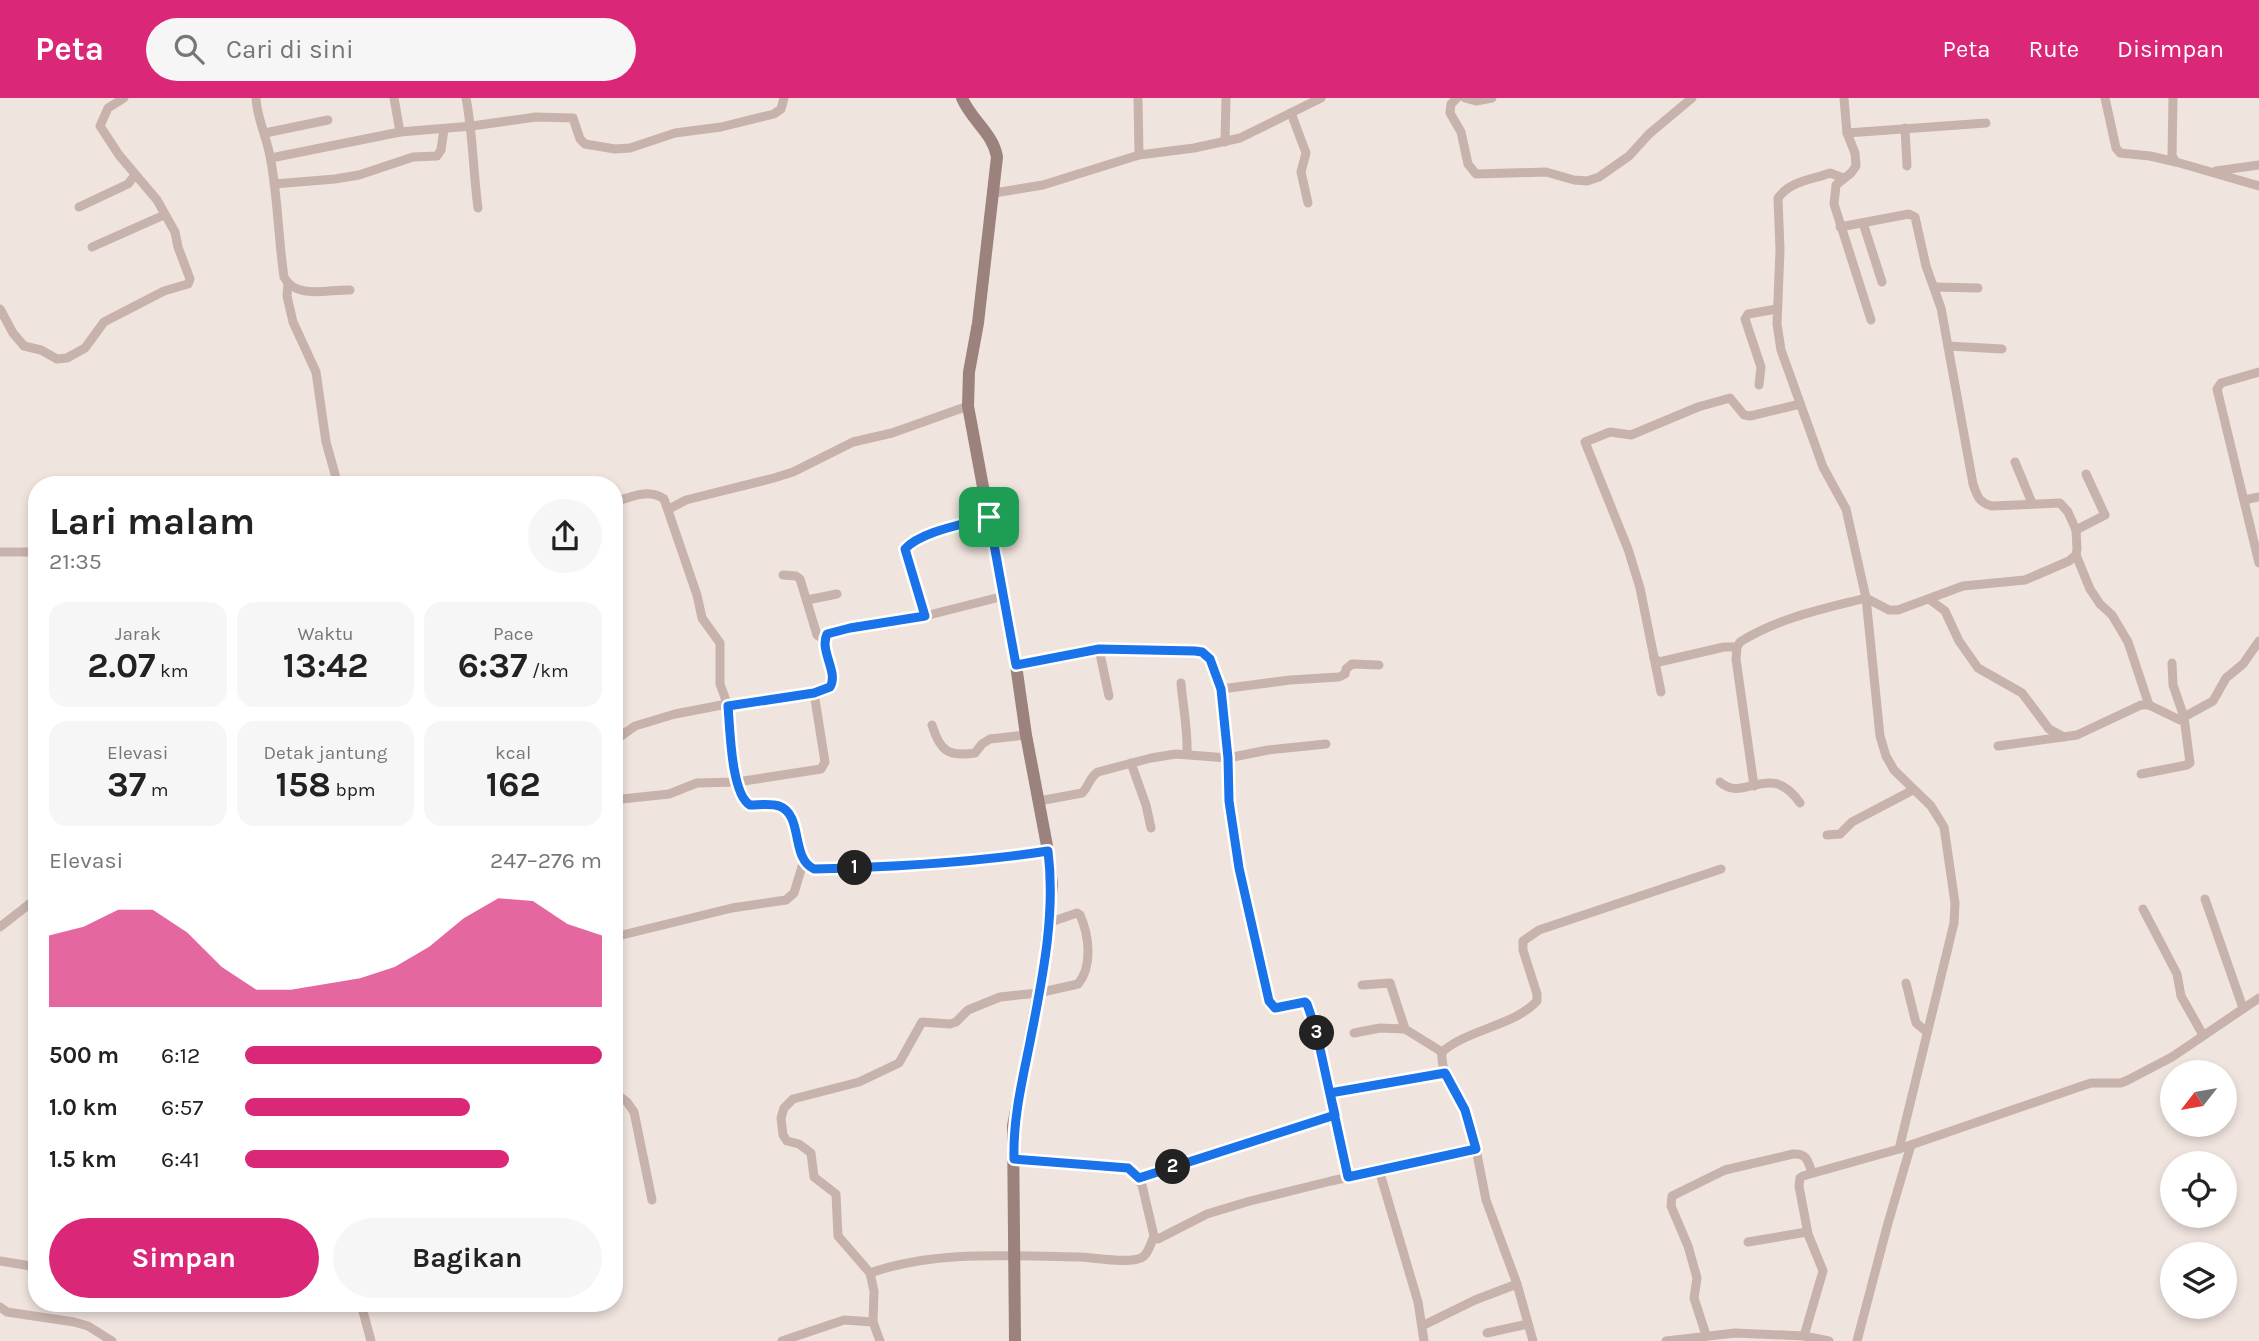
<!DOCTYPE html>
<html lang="id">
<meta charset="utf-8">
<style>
body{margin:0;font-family:Karla,sans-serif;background:#f6f6f6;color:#222;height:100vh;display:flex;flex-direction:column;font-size:26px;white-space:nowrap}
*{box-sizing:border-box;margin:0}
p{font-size:23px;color:#767676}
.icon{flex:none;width:38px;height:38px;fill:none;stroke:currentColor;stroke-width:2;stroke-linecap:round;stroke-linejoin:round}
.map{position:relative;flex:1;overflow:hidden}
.side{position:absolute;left:28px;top:378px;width:595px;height:836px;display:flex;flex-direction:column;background:#fff;border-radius:28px;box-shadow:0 4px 10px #0003}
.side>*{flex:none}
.needle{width:46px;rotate:239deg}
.controls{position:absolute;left:2160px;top:962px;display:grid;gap:14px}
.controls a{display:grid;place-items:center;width:77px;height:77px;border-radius:50%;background:#fff;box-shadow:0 4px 10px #0003;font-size:35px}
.pin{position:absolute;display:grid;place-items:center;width:60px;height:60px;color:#fff;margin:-30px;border-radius:14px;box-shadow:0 4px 10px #0006}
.km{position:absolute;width:35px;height:35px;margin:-18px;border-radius:50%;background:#222;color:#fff;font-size:19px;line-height:35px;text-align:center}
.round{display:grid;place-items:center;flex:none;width:74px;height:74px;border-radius:37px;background:#f6f6f6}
.summary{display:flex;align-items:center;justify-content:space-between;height:119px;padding:0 21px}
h1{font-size:38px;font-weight:700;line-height:52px}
.metrics{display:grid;grid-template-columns:repeat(3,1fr);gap:10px;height:119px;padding:7px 21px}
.metrics div{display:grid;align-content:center;border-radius:18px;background:#f6f6f6;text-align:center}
.metrics b{font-size:35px;font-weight:700}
.metrics small{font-size:19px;font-weight:400}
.metrics p{font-size:19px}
.chart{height:196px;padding:14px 21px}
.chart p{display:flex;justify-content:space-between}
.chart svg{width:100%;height:126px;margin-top:7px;fill:#db2777;opacity:.7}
.button{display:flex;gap:14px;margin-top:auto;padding:14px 21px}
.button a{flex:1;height:80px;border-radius:42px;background:#db2777;color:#fff;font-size:28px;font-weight:700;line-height:80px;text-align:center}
.button a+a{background:#f6f6f6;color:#222}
ul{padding:0 21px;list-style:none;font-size:23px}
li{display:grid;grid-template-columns:112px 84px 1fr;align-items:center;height:52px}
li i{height:18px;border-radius:9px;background:#db2777}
header{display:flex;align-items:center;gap:42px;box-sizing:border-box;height:98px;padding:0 35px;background:#db2777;color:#fff}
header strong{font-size:33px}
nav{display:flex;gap:38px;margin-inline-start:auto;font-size:24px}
.search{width:490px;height:63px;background:#f6f6f6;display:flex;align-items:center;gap:18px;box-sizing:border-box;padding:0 24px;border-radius:38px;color:#767676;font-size:26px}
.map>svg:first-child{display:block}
</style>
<header>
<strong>Peta</strong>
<div class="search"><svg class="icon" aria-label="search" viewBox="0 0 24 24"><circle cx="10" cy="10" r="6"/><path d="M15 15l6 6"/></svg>Cari di sini</div>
<nav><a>Peta</a><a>Rute</a><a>Disimpan</a></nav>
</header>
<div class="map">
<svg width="2259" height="1243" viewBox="0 0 2259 1243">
<rect width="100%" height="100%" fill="#f0e4de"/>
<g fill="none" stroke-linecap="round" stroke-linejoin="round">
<g stroke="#c7b3ab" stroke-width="9">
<path d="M256,0C256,16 267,41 270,58C278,98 278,139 284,179C296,202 329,191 350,192"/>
<polyline points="394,0 400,34"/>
<path d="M466,0C473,36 473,73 478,110"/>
<polyline points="1138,0 1139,57"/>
<polyline points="1457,0 1451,6 1450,15 1461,34 1468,66 1476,76 1546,74 1574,82 1587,83 1599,79 1629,58 1649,36 1692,0"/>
<polyline points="1465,0 1476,3 1492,0"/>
<polyline points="1844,0 1847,35 1855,55 1856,68 1851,75 1836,87 1834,106 1871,222"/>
<polyline points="2105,0 2116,50 2120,55 2150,58 2176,64"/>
<polyline points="2173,0 2172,58 2176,64 2259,88"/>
<polyline points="1291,15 1306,55 1301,74 1308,105"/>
<polyline points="1905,30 1907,68"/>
<polyline points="265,35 328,22"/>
<polyline points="1847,35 1986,25"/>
<polyline points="1225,44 1226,0"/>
<polyline points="271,60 400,34 472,28 536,19 573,20 580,41 585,46 615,51 630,50 675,35 721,29 774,16 781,11 784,0"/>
<polyline points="2216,73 2259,67"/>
<path d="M1843,80L1830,75C1811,82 1790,83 1778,100L1780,152L1777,226L1781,252L1823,369L1846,411L1866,500L1880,638L1886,658L1894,672L1931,708L1944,729L1955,805L1954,825L1899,1051"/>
<polyline points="274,86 335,81 359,77 413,59 437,58 441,52 444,31"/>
<polyline points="994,95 1043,87 1139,57 1194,50 1240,40 1321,0"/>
<polyline points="79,109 128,86 135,77"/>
<polyline points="1863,125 1882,184"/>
<polyline points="92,149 164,117"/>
<polyline points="288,185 287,198 293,224 316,274 326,344 338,387"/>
<polyline points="1934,189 1978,190"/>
<polyline points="0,211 13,235 24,248 41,252 57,261 67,260 85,250 104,224 164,193 188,186 190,181 178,149 175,134 157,102 119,57 100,28 108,10 124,0"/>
<polyline points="1948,248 2002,251"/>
<polyline points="2259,274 2221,285 2217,291 2259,465"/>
<polyline points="1759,287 1761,269 1745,221 1748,216 1777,211"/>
<polyline points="2015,364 2032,405"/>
<polyline points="2244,402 2259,399"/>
<path d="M614,404C631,399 649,390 664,401L697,497L702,520L720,545V586L728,608L737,684L742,699L750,707C758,707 770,705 779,708C805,717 790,760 814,771C893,769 970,765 1048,753"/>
<polyline points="669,411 686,402 774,380 793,374 853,344 892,335 968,308"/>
<polyline points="2076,432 2105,417 2086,376"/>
<polyline points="0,454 37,454"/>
<polyline points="2076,457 2090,491 2100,506 2112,517 2128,544 2149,607"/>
<polyline points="783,477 796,478 800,481 817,537 824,541"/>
<polyline points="1929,501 1945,513 1959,543 1978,570 2022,595 2049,631 2064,639"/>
<polyline points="807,502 837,496"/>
<path d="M925,518L905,451C921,433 966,426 989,420"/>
<polyline points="1099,551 1109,598"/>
<polyline points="1654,560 1659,564 1724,549 1737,549"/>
<polyline points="1016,567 1099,551 1194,553 1202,554 1210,561 1221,591 1228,660 1229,703 1239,770 1269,903 1275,910 1305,904 1316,932 1348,1079"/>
<path d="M1181,585C1183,609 1188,632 1187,656"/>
<polyline points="1221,591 1290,582 1339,579 1345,576 1346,571 1352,566 1379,567"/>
<polyline points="1661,594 1640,490 1628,451 1585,344 1610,334 1631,337 1698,309 1730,300 1744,317 1750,318 1800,306"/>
<path d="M728,608L814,595L830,589C837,576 824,555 825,539L829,534L925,518L1004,498"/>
<polyline points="614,626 623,636"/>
<path d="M932,627C940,653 948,659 975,655L982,646L990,641L1026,637"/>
<polyline points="614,643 635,628 675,616 727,606"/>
<polyline points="1998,648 2077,637 2141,607 2149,607 2180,622 2184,619 2173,587 2172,565"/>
<polyline points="1131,665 1146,707 1151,730"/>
<polyline points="2141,676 2187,667 2190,665 2184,619 2213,603 2226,580 2243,566 2259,543"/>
<path d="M1720,684C1744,706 1770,661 1800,705"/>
<path d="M1754,688L1736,561L1737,549L1740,544C1778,520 1823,511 1866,500L1889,512H1898L1963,488L2025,482L2069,463L2076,457L2077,451L2076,432L2068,414L2060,405L1992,408C1979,405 1977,398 1973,386L1941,210L1926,168L1915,119L1909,116L1840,129"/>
<polyline points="614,691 618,699 622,701 669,696 697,685 737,684 821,671 825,664 814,595"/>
<path d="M1039,703L1082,695C1089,689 1089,679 1098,674L1151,660L1176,656L1228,660L1268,652L1326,646"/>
<polyline points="1827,737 1840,736 1852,724 1913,692"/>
<polyline points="2205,801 2243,910"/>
<polyline points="2143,811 2177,876 2181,898 2203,937"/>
<polyline points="0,829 37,800"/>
<polyline points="614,839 732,810 786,802 794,795 804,762"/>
<polyline points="1906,885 1916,925 1927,934"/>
<polyline points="1362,887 1390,885 1405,931 1442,954"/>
<polyline points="1354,935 1380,930 1405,931"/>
<polyline points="614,994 627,1004 634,1014 652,1102"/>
<polyline points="1330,995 1445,975"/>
<path d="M1476,1051C1473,1038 1471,1024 1465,1012C1456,992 1440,976 1442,954C1468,931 1514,928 1537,903V896L1523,852V843L1539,832L1721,771"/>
<polyline points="1014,1061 1131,1072 1142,1087 1154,1138 1158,1141 1207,1116 1250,1103 1331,1083 1476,1051 1486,1102 1517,1186 1533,1243"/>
<polyline points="1379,1072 1418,1204 1424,1243"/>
<polyline points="1139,1080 1335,1017"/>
<polyline points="1748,1144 1807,1134"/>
<polyline points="0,1163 37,1169"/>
<path d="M870,1175C935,1152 1009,1158 1077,1159C1092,1159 1128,1166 1141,1160C1148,1157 1151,1145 1154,1138"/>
<polyline points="361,1206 371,1243"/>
<polyline points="0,1209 7,1214 74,1224 88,1228 112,1243"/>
<polyline points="873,1224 880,1243"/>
<polyline points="1422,1228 1475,1202 1517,1186"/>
<polyline points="1487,1235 1528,1226"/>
<path d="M1706,1237L1694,1200L1697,1180L1688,1148L1671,1108L1672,1098L1725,1072L1793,1056C1807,1055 1808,1063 1812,1075"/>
<polyline points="1804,1238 1829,1243"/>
<path d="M782,1243L844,1222L873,1224L874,1193L870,1175L838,1138L836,1096L814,1079L811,1055L799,1046L787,1043L783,1037L781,1020L784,1010L793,1001L859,984L899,965L922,924L950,926L956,924L968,912L1000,899L1038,895L1078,886C1093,868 1089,837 1080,817L1077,815L1048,825"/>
<polyline points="1666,1243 1735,1235 1804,1238 1823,1173 1808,1136 1799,1088 1800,1080 1803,1078 1899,1051 2079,989 2091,985 2121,985 2128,982 2172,959 2259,900"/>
<polyline points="1857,1243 1888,1125 1911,1047"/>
</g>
<path stroke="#9b827d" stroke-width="12" d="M962,0C971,22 993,35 997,59L978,225L969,274L968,308L1016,567L1026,637L1048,753L1052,787L1044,866L1013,1028L1015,1243"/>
</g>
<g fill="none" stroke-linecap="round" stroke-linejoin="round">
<g stroke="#fff" stroke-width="14">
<path id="route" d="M989,419C966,426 921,433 905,451L925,518L850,530L827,536C819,553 839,574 830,589L814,595L728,608C730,630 731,696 750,707C758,707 771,705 779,708C804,717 790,760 814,771C893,769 970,765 1048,753C1056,817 1042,882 1030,944C1022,984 1013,1020 1014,1061L1128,1070L1139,1080L1335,1017L1330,995L1445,975L1465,1012L1476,1051L1348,1079L1316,932L1307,906L1305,904L1275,910L1269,903L1239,770L1229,703L1228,660L1221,591L1210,561L1202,554L1195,553L1099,551L1016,567L989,419"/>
</g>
<use href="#route" stroke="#1a73e8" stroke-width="9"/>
</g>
</svg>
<div class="controls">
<a><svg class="needle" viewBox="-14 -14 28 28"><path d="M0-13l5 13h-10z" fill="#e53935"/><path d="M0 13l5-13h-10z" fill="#767676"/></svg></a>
<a><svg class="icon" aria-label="locate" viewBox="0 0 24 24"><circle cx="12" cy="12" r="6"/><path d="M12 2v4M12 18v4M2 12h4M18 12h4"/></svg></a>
<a><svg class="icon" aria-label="layers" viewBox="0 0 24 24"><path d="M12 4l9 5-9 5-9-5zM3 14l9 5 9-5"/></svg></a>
</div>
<div class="pin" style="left:989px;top:419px;background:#1e9e55"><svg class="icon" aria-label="arrive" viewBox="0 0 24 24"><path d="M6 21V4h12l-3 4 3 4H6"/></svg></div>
<b class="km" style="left:855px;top:770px">1</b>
<b class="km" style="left:1173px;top:1069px">2</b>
<b class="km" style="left:1317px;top:935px">3</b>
<section class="side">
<div class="summary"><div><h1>Lari malam</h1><p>21:35</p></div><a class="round"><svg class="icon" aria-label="share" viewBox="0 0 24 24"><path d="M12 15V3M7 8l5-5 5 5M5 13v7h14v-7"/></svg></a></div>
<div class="metrics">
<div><p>Jarak</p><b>2.07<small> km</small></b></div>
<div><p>Waktu</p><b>13:42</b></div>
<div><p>Pace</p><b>6:37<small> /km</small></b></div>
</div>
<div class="metrics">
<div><p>Elevasi</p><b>37<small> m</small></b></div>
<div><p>Detak jantung</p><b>158<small> bpm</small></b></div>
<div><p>kcal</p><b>162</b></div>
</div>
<div class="chart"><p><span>Elevasi</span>247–276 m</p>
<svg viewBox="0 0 160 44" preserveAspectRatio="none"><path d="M0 44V19L10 16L20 10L30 10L40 18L50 30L60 38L70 38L80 36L90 34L100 30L110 23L120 13L130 6L140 7L150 15L160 19V44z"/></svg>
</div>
<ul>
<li><b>500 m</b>6:12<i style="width:100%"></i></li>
<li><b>1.0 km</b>6:57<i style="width:63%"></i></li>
<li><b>1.5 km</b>6:41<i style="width:74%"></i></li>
</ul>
<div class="button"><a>Simpan</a><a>Bagikan</a></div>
</section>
</div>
